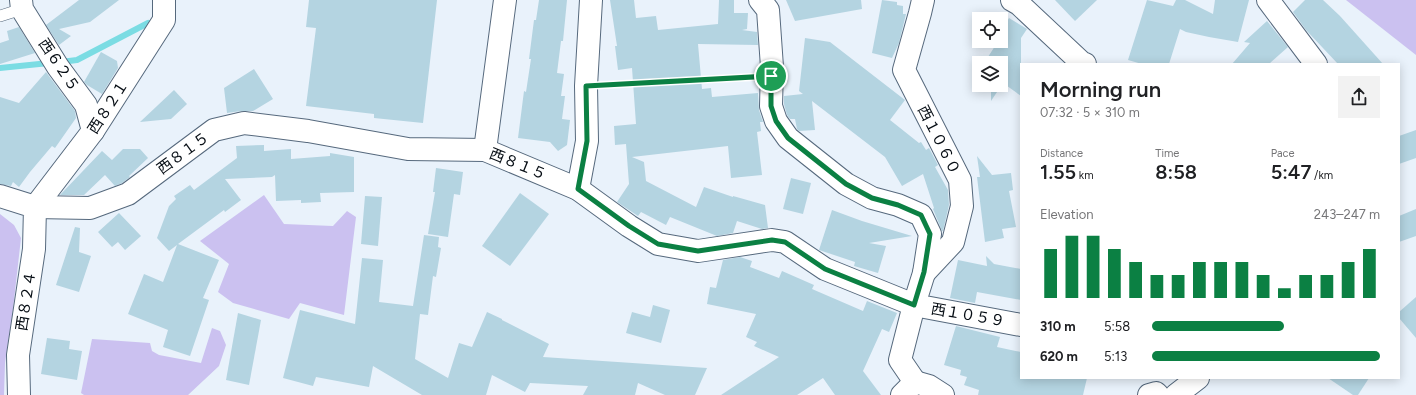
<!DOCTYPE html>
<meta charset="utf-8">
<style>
body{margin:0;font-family:Figtree,"Noto Sans JP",sans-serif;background:#f2f2f2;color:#202124;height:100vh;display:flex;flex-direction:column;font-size:15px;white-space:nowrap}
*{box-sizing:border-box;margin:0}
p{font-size:13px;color:#757577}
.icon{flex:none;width:22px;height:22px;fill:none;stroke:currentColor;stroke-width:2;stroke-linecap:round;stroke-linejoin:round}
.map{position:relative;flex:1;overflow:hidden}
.panel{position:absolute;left:1020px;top:63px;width:380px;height:316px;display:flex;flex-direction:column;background:#fff;border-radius:0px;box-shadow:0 2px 10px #0003}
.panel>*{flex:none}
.fabs{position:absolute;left:972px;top:12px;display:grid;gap:8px}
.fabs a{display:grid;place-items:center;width:36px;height:36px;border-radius:0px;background:#fff;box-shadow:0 2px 10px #0003;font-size:20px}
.pin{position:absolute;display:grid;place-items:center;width:34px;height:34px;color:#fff;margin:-17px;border:2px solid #fff;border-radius:50%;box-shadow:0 1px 4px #0007}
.round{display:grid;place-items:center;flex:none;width:42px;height:42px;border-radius:0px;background:#f2f2f2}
.summary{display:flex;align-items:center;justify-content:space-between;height:68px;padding:0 20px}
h1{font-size:22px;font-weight:600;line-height:30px}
.metrics{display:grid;grid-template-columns:repeat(3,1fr);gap:6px;height:68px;padding:4px 20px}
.metrics div{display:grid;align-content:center}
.metrics b{font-size:20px;font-weight:600}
.metrics small{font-size:11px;font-weight:400}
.metrics p{font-size:11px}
.chart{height:112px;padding:8px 20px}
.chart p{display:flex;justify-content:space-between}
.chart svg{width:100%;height:72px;margin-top:4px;stroke:#0b8043;stroke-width:6}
ul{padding:0 20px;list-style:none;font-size:13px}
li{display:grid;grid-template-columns:64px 48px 1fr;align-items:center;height:30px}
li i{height:10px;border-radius:5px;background:#0b8043}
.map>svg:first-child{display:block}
</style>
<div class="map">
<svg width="1416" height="395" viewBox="0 0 1416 395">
<rect width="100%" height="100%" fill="#e9f2fb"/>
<g fill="#cbc1f0">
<polygon points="1346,0 1416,0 1416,55"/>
<polygon points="264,195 284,224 333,226 347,211 356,217 344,315 300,303 289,319 233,303 218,292 229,264 200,241"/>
<polygon points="0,214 14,225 21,238 13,309 5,363 4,395 0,395"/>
<polygon points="212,328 220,331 226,345 219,366 188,395 84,395 81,393 92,339 150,343 152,351 159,355 201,363"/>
</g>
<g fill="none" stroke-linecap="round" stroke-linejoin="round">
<g stroke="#7bdce3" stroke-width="6">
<polyline points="61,62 77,60 148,23"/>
<polyline points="0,68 49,63"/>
</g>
</g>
<g fill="#b4d4e1">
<polygon points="79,0 119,0 90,22 59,29 71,36 59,45 46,25"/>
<polygon points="309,0 437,0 423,123 374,118 374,114 306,106 316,28 306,27"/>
<polygon points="539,0 567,0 563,41 561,41 557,73 564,74 561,96 565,96 562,119 570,120 567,145 558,151 550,142 518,138 524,91 526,92 531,59 529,59 534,20 536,20"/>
<polygon points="610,0 634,0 636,18 656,16 658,30 718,24 719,0 734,0 734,13 748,13 747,29 742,30 757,32 758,45 698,44 702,89 711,88 712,97 758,93 759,110 763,122 760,122 761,131 757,132 762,175 731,178 728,146 632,157 644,162 646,181 696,207 704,187 733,197 733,196 765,205 768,228 762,229 737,221 733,233 717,236 670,217 666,225 641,212 638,216 617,202 629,184 626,144 615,145 614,126 636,124 632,68 618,70 615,46 617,46"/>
<polygon points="786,0 861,0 862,9 795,21"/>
<polygon points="882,0 897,2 897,5 903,6 903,14 906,14 899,43 892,58 872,53"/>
<polygon points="1055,0 1097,0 1075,21"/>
<polygon points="1147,0 1173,6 1176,0 1185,0 1213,14 1215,0 1249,0 1238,42 1209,37 1186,32 1180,29 1169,64 1142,64 1128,60"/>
<polygon points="1305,0 1323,0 1340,16 1383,64 1338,64 1306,30 1293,12"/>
<polygon points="1009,18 1027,29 1021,38 1021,96 1003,83 991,101 991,85 1001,85 1001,63 991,63 988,57 995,46 992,44 994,41 1001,41 1001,31"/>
<polygon points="1267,21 1288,47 1269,64 1232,64 1250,43 1244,42"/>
<polygon points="19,27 35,53 0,64 0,43 9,40 7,31"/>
<polygon points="805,38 830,42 905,100 890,120 919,143 921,142 926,150 929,148 938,165 935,167 948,190 949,205 943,231 942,231 933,209 934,208 923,174 902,186 885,157 812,101 815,130 799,131 797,129 795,119 790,119 787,115 784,104 784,96 803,94 799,91"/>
<polygon points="101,52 117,61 118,68 102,94 87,85 84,82"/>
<polygon points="254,69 273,99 253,111 241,111 227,113 224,88"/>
<polygon points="46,72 75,111 76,118 55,148 52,146 30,172 19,187 13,182 11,186 0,184 0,97 19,103"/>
<polygon points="174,90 187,104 171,119 140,122"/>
<polygon points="1416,130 1416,158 1399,164 1399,136"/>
<polygon points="264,145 264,151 291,149 291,159 330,156 330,153 354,157 354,192 320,193 321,202 301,203 301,200 276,201 275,175 272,177 225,179 241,200 225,212 224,210 178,244 219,260 203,298 209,300 190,356 163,347 168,330 128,314 144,274 163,282 177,245 169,251 157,238 169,206 176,199 174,196 190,185 194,190 237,158 236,146"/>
<polygon points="123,149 140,149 148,158 129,176 130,177 122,183 115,186 105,175 84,195 60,195 102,151 112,160"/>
<polygon points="977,156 992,175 1011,173 1013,190 1009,191 1016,227 1002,229 1004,238 985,242 977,177 980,177"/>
<polygon points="436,168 463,172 460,195 454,194 448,237 428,234 435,192 433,192"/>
<polygon points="791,178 811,183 803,214 783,209"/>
<polygon points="520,193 549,214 510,266 482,246"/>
<polygon points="365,196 382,197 378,246 361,244"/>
<polygon points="1416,209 1416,236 1399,242 1399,216"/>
<polygon points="832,210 862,221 912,236 869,243 886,246 878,273 854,266 855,262 819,250"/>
<polygon points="119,213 141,236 125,250 118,242 112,247 98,232"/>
<polygon points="75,227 80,228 79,252 91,256 79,292 56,285"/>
<polygon points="424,235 439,237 438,247 441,248 436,277 433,276 428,315 420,314 415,359 448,378 459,343 472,347 487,312 502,319 502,320 549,344 543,357 707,368 695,395 665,395 638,383 635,395 583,395 588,386 530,383 525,392 492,375 486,395 422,395 373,366 369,387 316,377 313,386 283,378 300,310 355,324 362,258 383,260 379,302 413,306"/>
<polygon points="986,256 994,264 1021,269 1021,300 977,292 975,303 950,298 958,260 987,266"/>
<polygon points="740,257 752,261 750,267 779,278 782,271 814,285 812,289 863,311 867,301 897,313 889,332 882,329 863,371 881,395 835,395 823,378 797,395 721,395 779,357 754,346 757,342 746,337 756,314 707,304 710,287 716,288 723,260"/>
<polygon points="1416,297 1416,338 1399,318 1399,312"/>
<polygon points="653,305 670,310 661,343 626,333 632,312 650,317"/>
<polygon points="238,313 261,320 249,385 226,380"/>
<polygon points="956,326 1000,337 997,347 1021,352 1021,378 1087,378 1083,395 978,395 979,390 964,385 967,377 960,375 961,370 944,365"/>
<polygon points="47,338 70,341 69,349 82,351 77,380 41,374"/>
<polygon points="1328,378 1369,378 1358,395 1353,395"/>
</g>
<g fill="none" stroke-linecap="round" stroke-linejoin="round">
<g stroke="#56697d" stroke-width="12">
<polyline id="service" points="0,16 22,9"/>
</g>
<g stroke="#56697d" stroke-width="24">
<g id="minor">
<polyline points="21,0 22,9 58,67 86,105 93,131"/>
<polyline points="760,0 768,10 772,67 771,106 776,121 788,138 846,184 872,198 898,205 921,215 930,234 924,273 914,305 1021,325"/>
<polyline points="923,0 920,13 904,70 960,180 962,206 953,242 924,273"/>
<polyline points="1012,0 1019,4 1082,63 1085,64"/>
<polyline points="1268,0 1316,64"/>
<polyline points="485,150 505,0"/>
<polyline points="578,189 587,141 586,86 591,0"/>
<polyline points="35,207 90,208 128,194 214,130 244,123 308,131 408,149 485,150 578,189 629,226 658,244 698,251 772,240 785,242 825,269 914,305 900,360 915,382"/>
<polyline points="35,207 93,131 164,20 164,0"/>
<polyline points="1176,395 1198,378"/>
</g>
</g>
<g stroke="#56697d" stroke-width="24">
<g id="tertiary">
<polyline points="0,196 35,207 34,249 18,355 19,395"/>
<polyline points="902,395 915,382 929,386 943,395"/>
<polyline points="1149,395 1156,393 1158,395"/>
</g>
</g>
<polyline stroke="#939ba4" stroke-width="2.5" stroke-dasharray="1 3" stroke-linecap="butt" points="607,85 751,77"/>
<use href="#service" stroke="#fff" stroke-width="11"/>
<use href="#minor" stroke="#fff" stroke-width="22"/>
<use href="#tertiary" stroke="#fff" stroke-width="22"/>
</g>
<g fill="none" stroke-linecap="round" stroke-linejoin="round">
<g stroke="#fff" stroke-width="8">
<polygon id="route" points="771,76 771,106 776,121 788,138 846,184 872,198 898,205 921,215 930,234 924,272 914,305 825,269 785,242 772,240 698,251 658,244 629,226 578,189 587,141 586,86"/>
</g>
<use href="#route" stroke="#0b8043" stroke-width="5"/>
</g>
<g text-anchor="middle" stroke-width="4" stroke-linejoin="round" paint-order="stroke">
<g font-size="15" fill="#060d14" stroke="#fff">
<text transform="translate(59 65) rotate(56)" y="5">西６２５</text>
<text transform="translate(108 107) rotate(-57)" y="5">西８２１</text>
<text transform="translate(939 140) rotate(63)" y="5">西１０６０</text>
<text transform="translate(183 153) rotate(-36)" y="5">西８１５</text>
<text transform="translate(518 164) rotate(22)" y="5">西８１５</text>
<text transform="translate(26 301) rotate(-81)" y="5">西８２４</text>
<text transform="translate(968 315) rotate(10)" y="5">西１０５９</text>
</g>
</g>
</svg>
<div class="fabs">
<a><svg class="icon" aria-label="locate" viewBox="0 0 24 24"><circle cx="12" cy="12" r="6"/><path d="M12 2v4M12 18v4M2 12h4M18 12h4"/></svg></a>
<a><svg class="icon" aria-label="layers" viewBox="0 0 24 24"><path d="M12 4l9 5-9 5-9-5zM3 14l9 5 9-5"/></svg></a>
</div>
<div class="pin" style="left:771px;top:76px;background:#1e9e55"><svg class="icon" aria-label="arrive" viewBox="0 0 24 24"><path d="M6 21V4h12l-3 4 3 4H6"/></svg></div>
<section class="panel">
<div class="summary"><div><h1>Morning run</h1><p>07:32 · 5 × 310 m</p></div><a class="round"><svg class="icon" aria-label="share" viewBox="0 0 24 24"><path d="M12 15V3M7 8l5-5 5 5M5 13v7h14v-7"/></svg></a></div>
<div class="metrics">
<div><p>Distance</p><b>1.55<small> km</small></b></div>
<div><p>Time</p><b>8:58</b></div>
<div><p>Pace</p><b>5:47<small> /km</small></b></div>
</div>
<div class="chart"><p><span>Elevation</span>243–247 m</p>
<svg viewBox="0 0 160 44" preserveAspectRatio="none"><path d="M5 44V14M15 44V6M25 44V6M35 44V14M45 44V22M55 44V30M65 44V30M75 44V22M85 44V22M95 44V22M105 44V30M115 44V38M125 44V30M135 44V30M145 44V22M155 44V14"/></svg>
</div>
<ul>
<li><b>310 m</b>5:58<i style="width:58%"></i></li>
<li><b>620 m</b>5:13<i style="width:100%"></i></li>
</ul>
</section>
</div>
